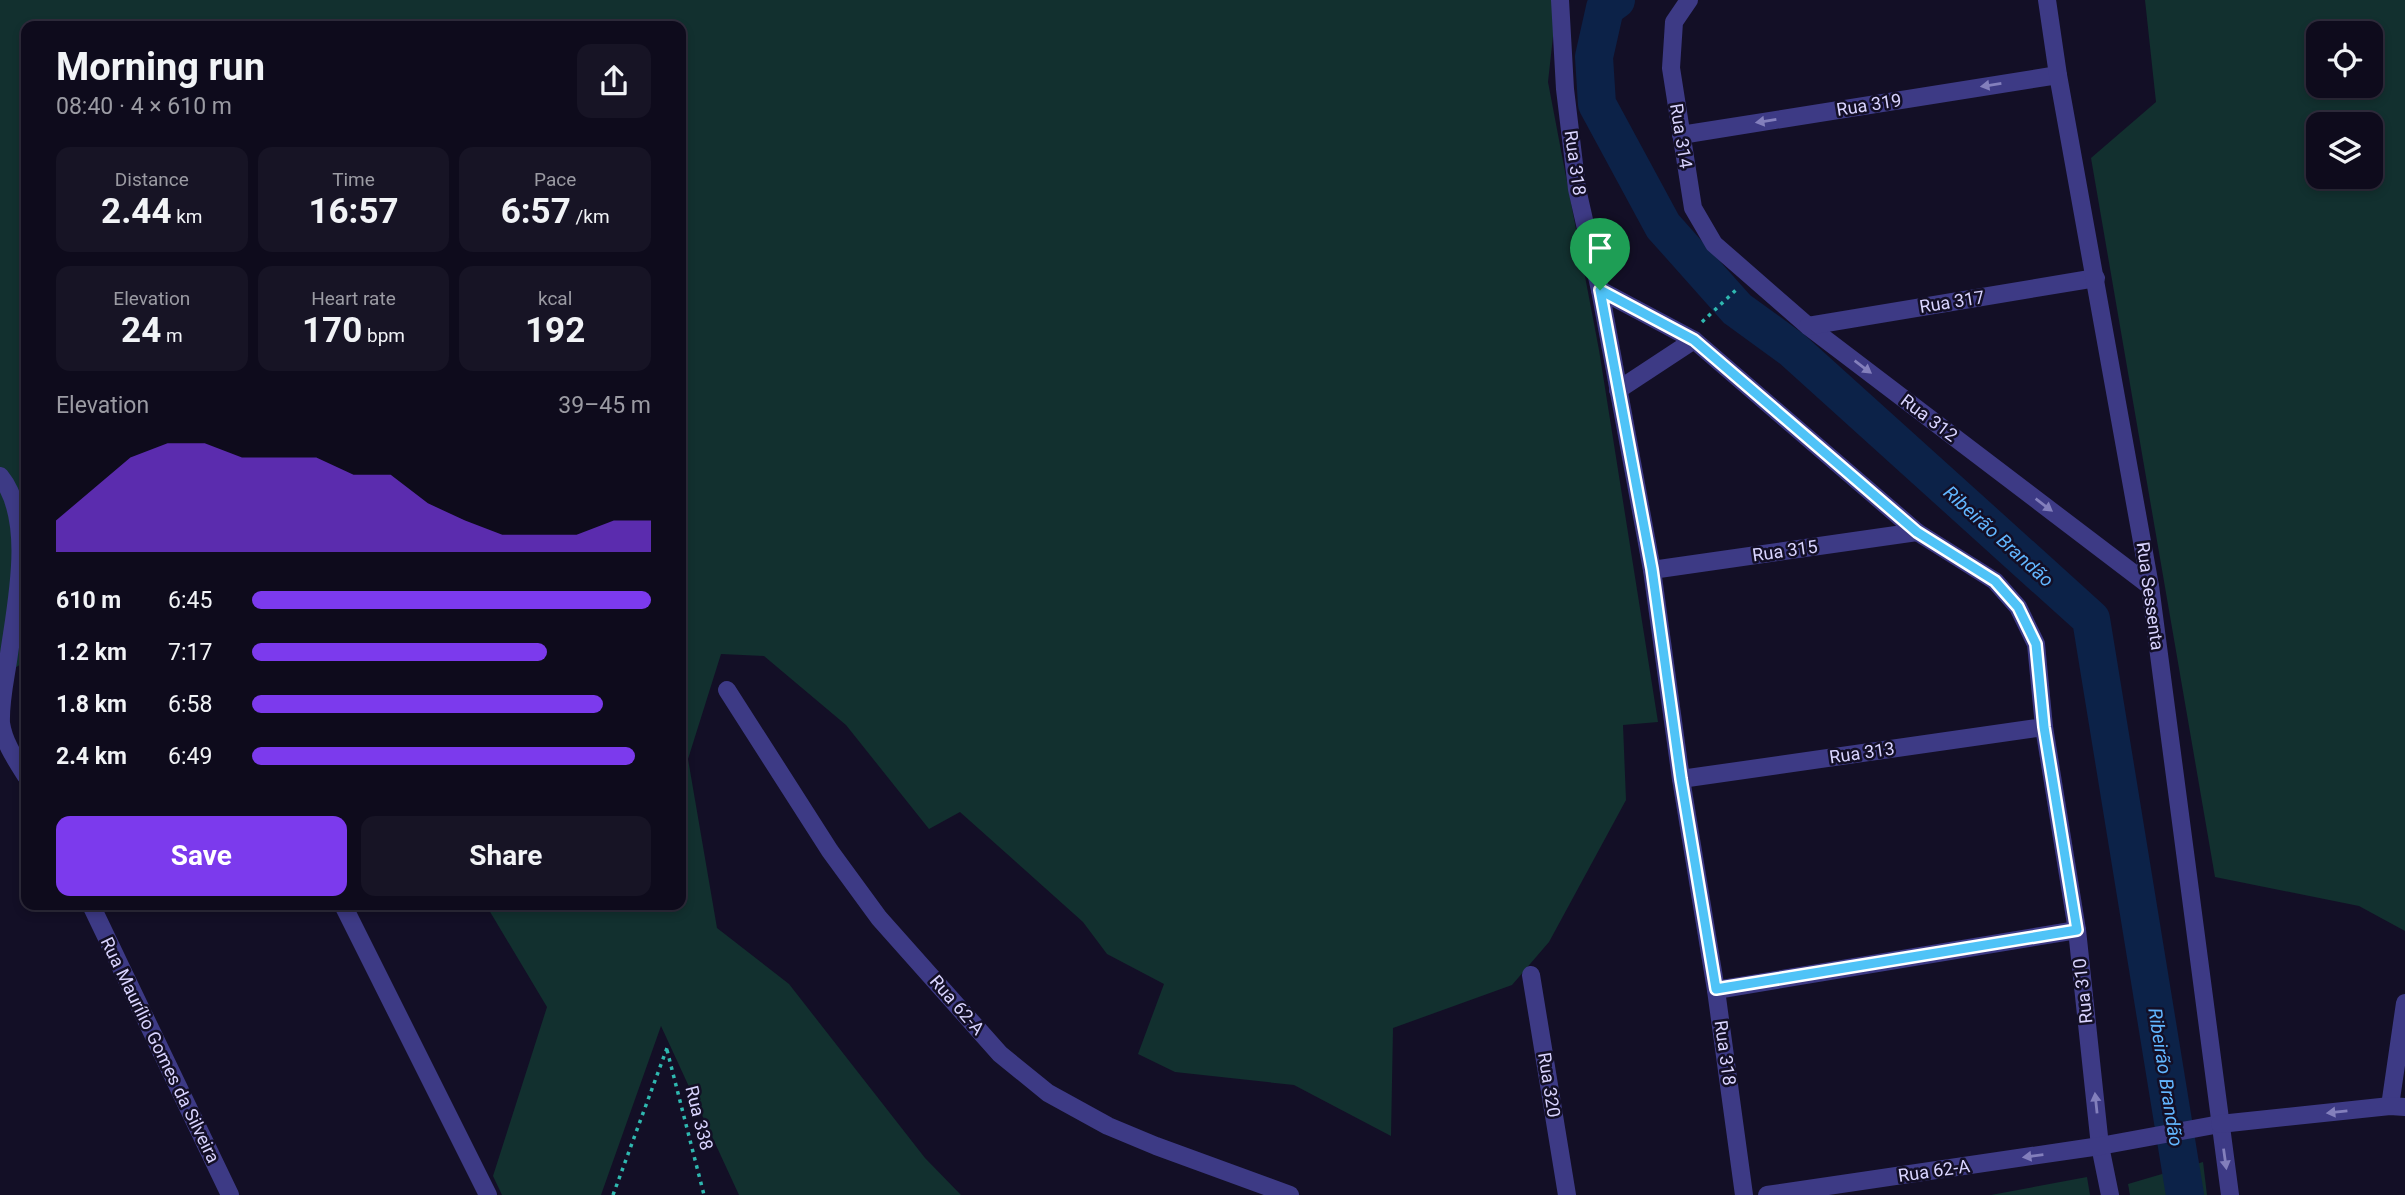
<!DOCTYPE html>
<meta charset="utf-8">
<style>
body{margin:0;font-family:Roboto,sans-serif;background:#171425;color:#f1f3f6;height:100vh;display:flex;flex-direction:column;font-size:26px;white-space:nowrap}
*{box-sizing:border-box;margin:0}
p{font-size:23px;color:#9b9ba3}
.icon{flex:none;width:38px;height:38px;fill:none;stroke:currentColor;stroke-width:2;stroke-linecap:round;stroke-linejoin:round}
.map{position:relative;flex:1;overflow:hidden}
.side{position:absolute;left:21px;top:21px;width:665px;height:889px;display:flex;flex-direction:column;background:#0e0b1c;border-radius:14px;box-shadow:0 4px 10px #0003,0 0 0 2px #2e2b3b}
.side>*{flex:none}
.buttons{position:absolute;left:2306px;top:21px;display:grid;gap:14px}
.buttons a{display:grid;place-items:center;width:77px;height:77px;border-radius:14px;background:#0e0b1c;box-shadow:0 4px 10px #0003,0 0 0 2px #2e2b3b;font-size:35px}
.pin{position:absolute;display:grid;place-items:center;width:60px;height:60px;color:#fff;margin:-72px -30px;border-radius:50% 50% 50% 0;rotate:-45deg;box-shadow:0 0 7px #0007}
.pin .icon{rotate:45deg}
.round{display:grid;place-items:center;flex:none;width:74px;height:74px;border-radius:14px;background:#171425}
.headline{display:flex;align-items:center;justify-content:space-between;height:119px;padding:0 35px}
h1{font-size:38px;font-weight:700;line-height:52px}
.figures{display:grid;grid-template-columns:repeat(3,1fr);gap:10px;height:119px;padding:7px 35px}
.figures div{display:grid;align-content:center;border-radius:14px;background:#171425;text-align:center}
.figures b{font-size:35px;font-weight:700}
.figures small{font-size:19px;font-weight:400}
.figures p{font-size:19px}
.chart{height:196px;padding:14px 35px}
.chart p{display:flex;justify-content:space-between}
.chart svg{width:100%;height:126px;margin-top:7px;fill:#7c3aed;opacity:.7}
.cta{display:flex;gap:14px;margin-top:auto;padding:14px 35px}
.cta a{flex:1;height:80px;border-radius:14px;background:#7c3aed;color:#fff;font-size:28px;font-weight:700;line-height:80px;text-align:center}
.cta a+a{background:#171425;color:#f1f3f6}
ul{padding:0 35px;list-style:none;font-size:23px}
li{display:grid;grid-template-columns:112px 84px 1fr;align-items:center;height:52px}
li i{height:18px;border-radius:9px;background:#7c3aed}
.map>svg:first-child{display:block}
</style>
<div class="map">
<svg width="2405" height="1195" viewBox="0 0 2405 1195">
<rect width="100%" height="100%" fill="#130f26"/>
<g fill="#12302f" fill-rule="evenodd">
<polygon points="0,0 1557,0 1548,82 1599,350 1658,722 1623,725 1626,800 1549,942 1512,985 1393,1028 1391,1136 1294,1085 1175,1072 1138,1054 1164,984 1107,954 1083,922 960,812 929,829 846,725 764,656 721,654 688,759 717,928 789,984 925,1158 961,1195 739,1195 661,1026 601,1195 502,1195 493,1176 547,1007 486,905 681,905 681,26 26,26 26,661 0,677"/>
<path d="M2145,0H2405V931L2359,906L2215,877L2091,158L2156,102ZM2319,33H2371V86H2319ZM2319,124H2371V177H2319Z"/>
<polygon points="2203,1162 2207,1195 2130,1195 2128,1184"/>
<polygon points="2087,1177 2090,1195 1991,1195"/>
</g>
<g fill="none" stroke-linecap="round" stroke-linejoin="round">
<polyline stroke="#0c2248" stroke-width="38" points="1616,0 1605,8 1594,57 1597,104 1663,226 1737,309 1792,349 2091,619 2185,1195"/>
<g stroke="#2fb8b0" stroke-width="3.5" stroke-dasharray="3.5 5" stroke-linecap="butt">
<polyline points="1702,322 1737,289"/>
<polyline points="667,1050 704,1195"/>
<polyline points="613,1195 667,1048"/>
</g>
<g stroke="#3d3a85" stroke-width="18">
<polyline points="1560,0 1565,89 1577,189 1600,290 1652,570 1681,779 1716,990 1744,1195"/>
<polyline points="1689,0 1674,22 1671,68 1693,208 1714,244 1808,326 2150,586"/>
<polyline points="1681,135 2058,75"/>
<polyline points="1600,290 1694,340 1917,532 1995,581 2018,607 2036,644 2044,727 2077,930 2100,1146 2110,1195"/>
<polyline points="1808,326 2096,278"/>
<polyline points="1618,390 1694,340"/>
<path d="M0,476C35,519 16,604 9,654C6,677 0,700 1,723C4,743 16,760 26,776"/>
<polyline points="1652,570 1917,532"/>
<polyline points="727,690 830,851 879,918 1000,1054 1048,1093 1108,1126 1156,1146 1290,1195"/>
<polyline points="1681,779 2044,727"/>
<polyline points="91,905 230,1195"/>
<polyline points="343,905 488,1195"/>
<polyline points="1531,975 1567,1195"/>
<polyline points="1716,990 2077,930"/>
<polyline points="2390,1106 2405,1003"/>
<polyline points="1767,1195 2100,1146 2220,1124"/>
</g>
<g stroke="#3d3a85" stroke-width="18">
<polyline points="2047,0 2058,75 2150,586 2230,1195"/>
<polyline points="2220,1124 2390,1106 2405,1107"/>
</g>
</g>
<defs><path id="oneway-solid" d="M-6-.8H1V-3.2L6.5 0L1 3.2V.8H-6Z" transform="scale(1.75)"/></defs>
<g fill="#837fbc">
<use href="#oneway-solid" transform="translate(1991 85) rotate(171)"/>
<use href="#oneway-solid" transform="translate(1766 121) rotate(171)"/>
<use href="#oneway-solid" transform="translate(1863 367) rotate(37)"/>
<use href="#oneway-solid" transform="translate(2044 505) rotate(37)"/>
<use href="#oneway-solid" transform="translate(2096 1103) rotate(-96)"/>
<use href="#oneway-solid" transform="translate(2337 1112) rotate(174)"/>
<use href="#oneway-solid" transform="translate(2033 1156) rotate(172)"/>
<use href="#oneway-solid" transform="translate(2225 1159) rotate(82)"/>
</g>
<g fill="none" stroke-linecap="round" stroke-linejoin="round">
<g stroke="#fff" stroke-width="14">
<polygon id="route" points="1600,290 1694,340 1917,532 1995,581 2018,607 2036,644 2044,727 2077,930 1716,989 1681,779 1652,569"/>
</g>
<use href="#route" stroke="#4fc3f7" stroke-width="9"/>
</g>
<g text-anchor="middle" stroke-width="5" stroke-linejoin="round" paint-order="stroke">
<g font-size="18" fill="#d9d4ff" stroke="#130f26">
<text transform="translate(1869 105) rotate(-9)" y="6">Rua 319</text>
<text transform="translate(1681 136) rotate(81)" y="6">Rua 314</text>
<text transform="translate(1575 163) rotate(82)" y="6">Rua 318</text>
<text transform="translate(1952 302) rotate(-9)" y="6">Rua 317</text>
<text transform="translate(1929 418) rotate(37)" y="6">Rua 312</text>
<text transform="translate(1785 551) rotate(-8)" y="6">Rua 315</text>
<text transform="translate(2150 596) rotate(82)" y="6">Rua Sessenta</text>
<text transform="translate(1862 753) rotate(-8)" y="6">Rua 313</text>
<text transform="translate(2083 991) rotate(-96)" y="6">Rua 310</text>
<text transform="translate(957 1005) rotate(49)" y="6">Rua 62-A</text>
<text transform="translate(160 1050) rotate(64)" y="6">Rua Maurílio Gomes da Silveira</text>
<text transform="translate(1725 1053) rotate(82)" y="6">Rua 318</text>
<text transform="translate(1549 1085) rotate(81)" y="6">Rua 320</text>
<text transform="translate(699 1118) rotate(76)" y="6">Rua 338</text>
<text transform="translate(1934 1171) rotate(-8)" y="6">Rua 62-A</text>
</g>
<g font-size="19" font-style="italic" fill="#62b6ff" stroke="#130f26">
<text transform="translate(1999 536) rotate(42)" y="7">Ribeirão Brandão</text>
<text transform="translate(2166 1077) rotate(81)" y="7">Ribeirão Brandão</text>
</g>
</g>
</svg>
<div class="buttons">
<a><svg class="icon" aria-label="locate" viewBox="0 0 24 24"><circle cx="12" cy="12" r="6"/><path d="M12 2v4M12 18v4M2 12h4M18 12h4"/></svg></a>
<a><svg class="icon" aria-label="layers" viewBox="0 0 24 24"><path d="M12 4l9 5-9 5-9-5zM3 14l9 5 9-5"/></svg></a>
</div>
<div class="pin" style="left:1600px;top:290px;background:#1e9e55"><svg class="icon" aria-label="arrive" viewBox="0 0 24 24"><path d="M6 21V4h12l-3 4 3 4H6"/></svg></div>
<section class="side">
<div class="headline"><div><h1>Morning run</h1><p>08:40 · 4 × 610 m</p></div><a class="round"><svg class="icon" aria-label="share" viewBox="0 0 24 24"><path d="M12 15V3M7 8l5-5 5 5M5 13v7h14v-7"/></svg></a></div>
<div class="figures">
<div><p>Distance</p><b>2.44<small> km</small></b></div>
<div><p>Time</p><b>16:57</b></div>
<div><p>Pace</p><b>6:57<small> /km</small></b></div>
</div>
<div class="figures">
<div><p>Elevation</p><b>24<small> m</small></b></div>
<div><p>Heart rate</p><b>170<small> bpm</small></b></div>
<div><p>kcal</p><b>192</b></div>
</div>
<div class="chart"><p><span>Elevation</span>39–45 m</p>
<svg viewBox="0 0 160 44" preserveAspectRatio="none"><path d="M0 44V33L10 22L20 11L30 6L40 6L50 11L60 11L70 11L80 17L90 17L100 27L110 33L120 38L130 38L140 38L150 33L160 33V44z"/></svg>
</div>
<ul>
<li><b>610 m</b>6:45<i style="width:100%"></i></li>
<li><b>1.2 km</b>7:17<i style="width:74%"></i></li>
<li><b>1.8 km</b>6:58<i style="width:88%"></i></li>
<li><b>2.4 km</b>6:49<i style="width:96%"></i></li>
</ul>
<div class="cta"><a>Save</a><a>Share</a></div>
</section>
</div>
